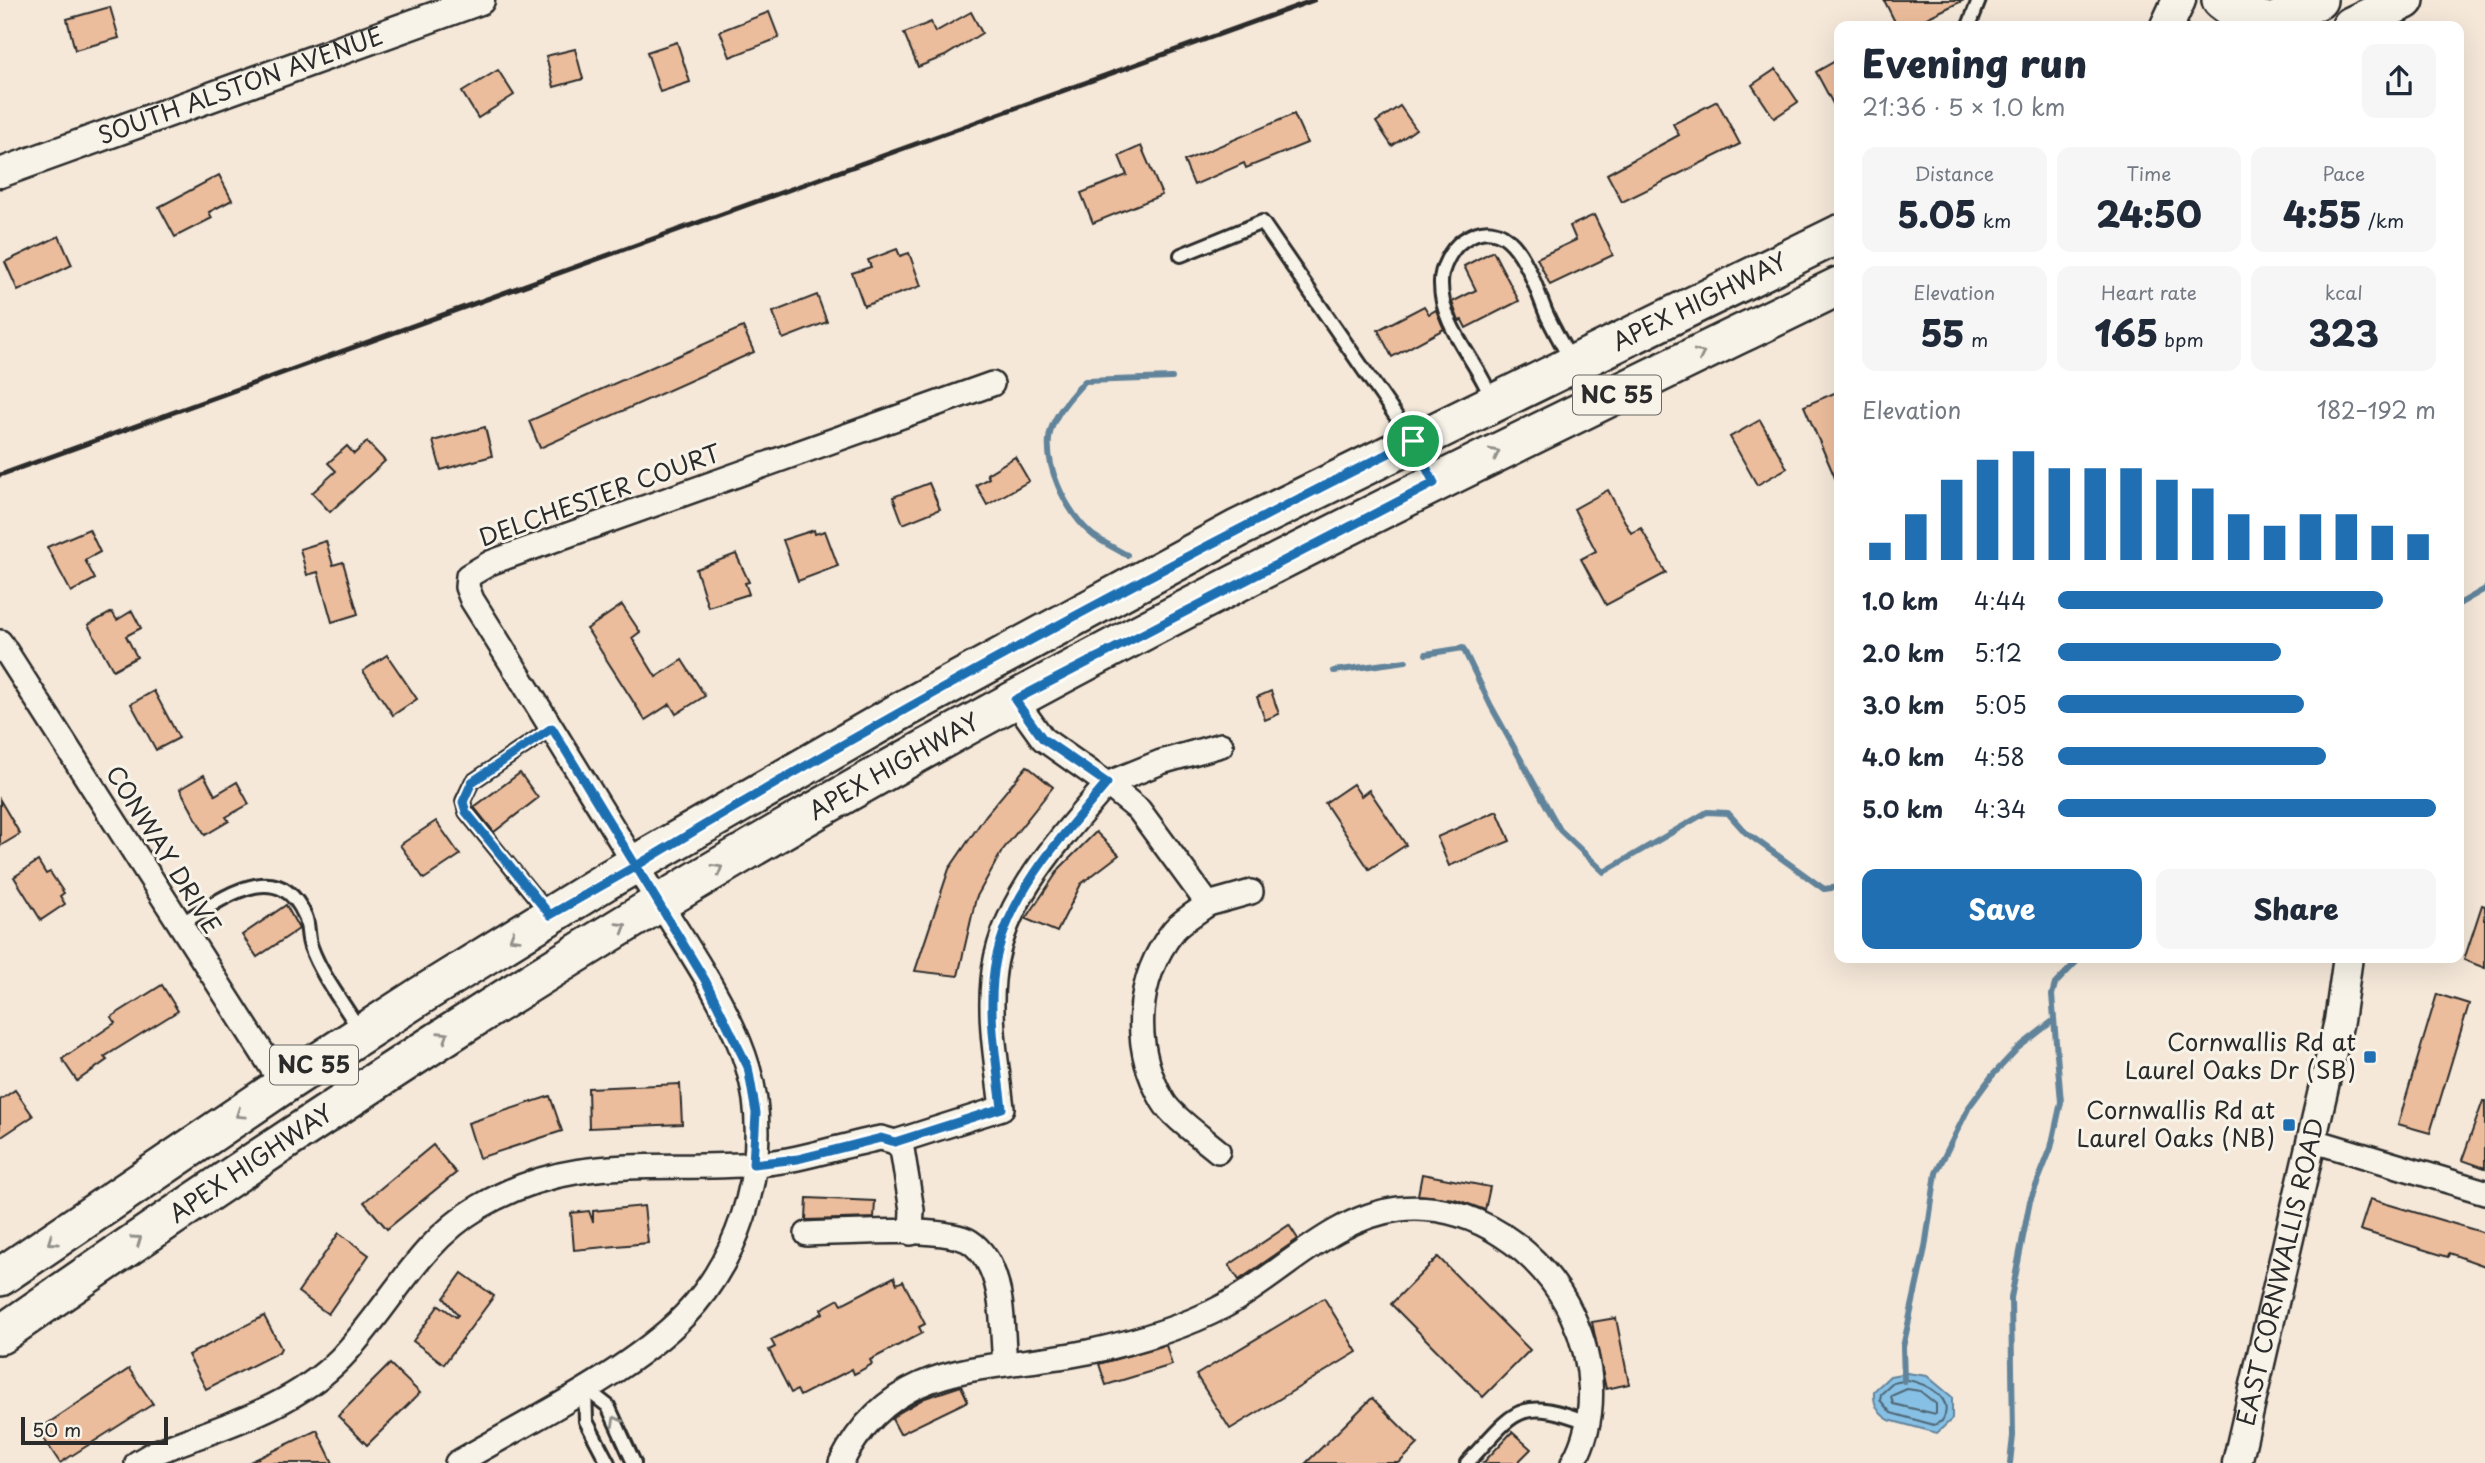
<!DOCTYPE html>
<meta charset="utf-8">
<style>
body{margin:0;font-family:"Playpen Sans",sans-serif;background:#f6f6f7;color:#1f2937;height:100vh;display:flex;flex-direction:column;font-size:26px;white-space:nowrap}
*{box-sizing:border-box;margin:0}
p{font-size:23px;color:#747a83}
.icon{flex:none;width:38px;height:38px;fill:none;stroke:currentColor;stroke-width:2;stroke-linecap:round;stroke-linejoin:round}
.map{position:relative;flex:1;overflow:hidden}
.panel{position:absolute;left:1834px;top:21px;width:630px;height:942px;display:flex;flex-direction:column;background:#fff;border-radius:14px;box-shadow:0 7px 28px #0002}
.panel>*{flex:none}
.scale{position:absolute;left:21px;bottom:18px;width:147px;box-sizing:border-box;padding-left:7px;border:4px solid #2b2b2b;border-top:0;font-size:19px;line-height:24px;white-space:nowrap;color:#2b2b2b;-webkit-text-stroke:5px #f7f3e8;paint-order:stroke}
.pin{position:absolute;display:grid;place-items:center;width:60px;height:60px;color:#fff;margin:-30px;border:4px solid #fff;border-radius:50%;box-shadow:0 2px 7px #0007}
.round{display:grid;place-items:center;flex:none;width:74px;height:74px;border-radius:14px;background:#f6f6f7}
.headline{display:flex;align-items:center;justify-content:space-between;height:119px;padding:0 28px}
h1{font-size:38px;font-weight:800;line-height:52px}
.figures{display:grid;grid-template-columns:repeat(3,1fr);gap:10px;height:119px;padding:7px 28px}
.figures div{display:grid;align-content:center;border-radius:14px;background:#f6f6f7;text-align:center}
.figures b{font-size:35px;font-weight:800}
.figures small{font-size:19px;font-weight:400}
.figures p{font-size:19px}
.chart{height:196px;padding:14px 28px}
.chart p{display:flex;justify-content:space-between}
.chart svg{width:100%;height:126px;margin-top:7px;stroke:#1f6fb2;stroke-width:6}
.cta{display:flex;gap:14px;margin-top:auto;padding:14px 28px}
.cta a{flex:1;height:80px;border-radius:14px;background:#1f6fb2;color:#fff;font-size:28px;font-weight:800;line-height:80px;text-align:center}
.cta a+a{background:#f6f6f7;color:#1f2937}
ul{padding:0 28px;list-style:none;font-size:23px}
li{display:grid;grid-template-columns:112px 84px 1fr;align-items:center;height:52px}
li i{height:18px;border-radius:9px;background:#1f6fb2}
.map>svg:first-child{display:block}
</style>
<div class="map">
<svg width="2485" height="1463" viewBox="0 0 2485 1463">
<rect width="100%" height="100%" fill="#f5e8d9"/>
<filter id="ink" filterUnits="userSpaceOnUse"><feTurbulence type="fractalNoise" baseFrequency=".0143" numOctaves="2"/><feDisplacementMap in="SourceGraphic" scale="14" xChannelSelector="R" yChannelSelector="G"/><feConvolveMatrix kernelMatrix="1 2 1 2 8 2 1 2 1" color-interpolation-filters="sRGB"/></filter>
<g filter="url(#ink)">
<path fill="#87c0e5" stroke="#62849b" stroke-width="2" d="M1907,1373L1927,1376L1952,1397V1419L1937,1433L1889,1420C1877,1413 1873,1404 1874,1391L1890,1376Z"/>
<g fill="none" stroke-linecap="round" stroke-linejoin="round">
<g stroke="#506775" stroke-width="2">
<path d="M1908,1380C1927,1384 1956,1398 1942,1421L1934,1425L1891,1413L1880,1400L1881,1394L1893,1383Z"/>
<polygon points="1907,1389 1920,1391 1936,1404 1936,1414 1893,1404 1891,1396"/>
</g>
<g stroke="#62849b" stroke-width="6">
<path d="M1127,555C1116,549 1104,543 1094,536C1067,515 1038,458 1053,424C1060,408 1073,394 1085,381L1172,378"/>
<polyline points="2459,604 2485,589"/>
<polyline points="1426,654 1463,648 1491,706 1560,830 1604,872 1707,812 1728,813 1745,832 1824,889 1839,887"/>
<polyline points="1334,671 1406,661"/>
<polyline points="1904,1381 1903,1347 1925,1248 1936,1173 1969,1107 1991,1077 2018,1048 2054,1020"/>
<polyline points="2010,1463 2013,1436 2011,1298 2030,1201 2051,1148 2061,1102 2052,995 2055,984 2081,957"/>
</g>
</g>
<g fill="#ecbd9c" stroke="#2b2b2b" stroke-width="2">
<polygon points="1884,0 1964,0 1910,26 1897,26"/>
<polygon points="110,7 119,38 75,50 67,19"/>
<polygon points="769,12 779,38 730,57 720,31"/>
<polygon points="971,12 982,33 945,56 918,67 904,33 931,22 935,32"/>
<polygon points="677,42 690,82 660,92 647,52"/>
<polygon points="575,49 583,79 554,87 546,56"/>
<polygon points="1839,59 1839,115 1816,72"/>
<polygon points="1776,69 1798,102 1774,118 1752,85"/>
<polygon points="498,70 514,95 478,118 462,92"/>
<polygon points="1717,101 1740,144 1622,202 1607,174 1679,135 1673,124"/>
<polygon points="1400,106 1416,129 1392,146 1376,122"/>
<polygon points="1294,114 1307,143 1246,168 1244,163 1194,185 1184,161"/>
<polygon points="1141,146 1162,195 1093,223 1081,193 1127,175 1119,156"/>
<polygon points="219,175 232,200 209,212 212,218 175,237 159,207"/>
<polygon points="1594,215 1613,255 1550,285 1537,258 1576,240 1570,226"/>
<polygon points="59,236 72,265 18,291 5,262"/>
<polygon points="897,249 900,256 909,253 921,286 864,306 852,273 871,267 868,260"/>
<polygon points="1493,251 1519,301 1466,328 1462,320 1459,321 1452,302 1476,290 1464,266"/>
<polygon points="817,295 827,322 783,339 773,312"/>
<polygon points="1424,306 1429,314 1436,310 1444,329 1392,357 1378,330"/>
<polygon points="743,327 754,352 540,448 529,421"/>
<polygon points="1839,391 1839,487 1804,406"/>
<polygon points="1760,420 1787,468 1757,485 1730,437"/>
<polygon points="485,427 492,456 441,470 433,441"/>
<polygon points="367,442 385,461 330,512 312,493 336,471 328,463 347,446 354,454"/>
<polygon points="1015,457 1029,481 987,505 976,485 989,478 987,474"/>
<polygon points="929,483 940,509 903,524 893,497"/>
<polygon points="1608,490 1631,533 1641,528 1666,573 1606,605 1581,559 1596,551 1574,509"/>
<polygon points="89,529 100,552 85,560 95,579 71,592 47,547"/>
<polygon points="814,530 815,534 825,531 838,566 798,581 783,540"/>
<polygon points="326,541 333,565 343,562 358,614 332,622 318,572 307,575 300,549"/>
<polygon points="736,554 749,582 745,583 749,594 708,607 696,569"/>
<polygon points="622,605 640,632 632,638 656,677 682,660 705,696 676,714 670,704 645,720 587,629"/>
<polygon points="132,611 141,628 126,636 137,657 113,670 88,625 112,612 117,620"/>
<polygon points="387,655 417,699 393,715 363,671"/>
<polygon points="154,691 179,738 156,750 131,704"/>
<polygon points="1271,691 1279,714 1265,720 1257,697"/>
<polygon points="1027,766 1053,787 1002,851 976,898 958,976 915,971 949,869 986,815"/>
<polygon points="520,773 538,798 494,832 474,807"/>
<polygon points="204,775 215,795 237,782 249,804 226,817 229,821 205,835 180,789"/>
<polygon points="1353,784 1361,796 1369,790 1406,845 1369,869 1325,803"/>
<polygon points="0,800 20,834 0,846"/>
<polygon points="1497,811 1510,841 1449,866 1437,837"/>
<polygon points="436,821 460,855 424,879 400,845"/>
<polygon points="1096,832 1119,855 1081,884 1057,932 1026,919 1060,868"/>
<polygon points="38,861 46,874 50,872 64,893 60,896 65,904 41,920 14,877"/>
<polygon points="286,905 299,929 257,957 242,935"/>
<polygon points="2482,905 2485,906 2485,968 2464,960"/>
<polygon points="162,985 178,1011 104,1057 107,1060 77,1081 62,1059 115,1023 111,1017"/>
<polygon points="2437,994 2469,1004 2430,1133 2398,1124"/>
<polygon points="680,1084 682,1124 589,1128 588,1088"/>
<polygon points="15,1090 33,1116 0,1138 0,1100"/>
<polygon points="550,1096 562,1131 479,1158 468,1123"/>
<polygon points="2483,1101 2485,1101 2485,1168 2462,1160"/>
<polygon points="433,1145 456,1173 387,1229 364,1202"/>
<polygon points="1422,1174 1490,1187 1485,1210 1455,1199 1418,1195"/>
<polygon points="807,1198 875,1201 874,1218 806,1220"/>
<polygon points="2370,1199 2485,1233 2485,1266 2449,1253 2448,1257 2360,1230"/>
<polygon points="644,1206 648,1243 574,1250 571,1213 589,1211 593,1222 593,1211"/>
<polygon points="1289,1225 1298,1239 1239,1280 1229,1265"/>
<polygon points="339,1233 369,1255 328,1314 298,1292"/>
<polygon points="1438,1257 1530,1350 1483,1397 1391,1304"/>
<polygon points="462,1273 494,1296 444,1364 413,1341 439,1305 456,1317 458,1315 444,1298"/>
<polygon points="894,1277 897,1284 903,1281 925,1324 919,1327 922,1333 870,1360 872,1364 858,1372 854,1374 852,1369 800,1396 797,1390 791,1393 769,1350 775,1347 771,1340 823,1313 821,1309 839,1299 842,1304"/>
<polygon points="1324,1298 1357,1352 1230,1429 1196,1375"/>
<polygon points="264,1316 281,1348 279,1352 206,1389 188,1355"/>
<polygon points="1616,1318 1629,1384 1606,1389 1592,1322"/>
<polygon points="1166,1345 1172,1365 1106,1385 1099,1364"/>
<polygon points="390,1364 420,1393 367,1445 338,1416"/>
<polygon points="129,1369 153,1404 60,1463 38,1430"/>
<polygon points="961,1386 968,1401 900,1434 892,1419 897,1414 925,1398"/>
<polygon points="1372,1398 1418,1444 1399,1463 1306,1463"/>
<polygon points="317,1430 333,1463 248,1463"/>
<polygon points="1512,1432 1531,1449 1517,1463 1483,1463"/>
</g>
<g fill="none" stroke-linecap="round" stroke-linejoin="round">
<g stroke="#2b2b2b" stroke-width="18">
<g id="service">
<polyline points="1969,26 1979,0"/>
<polyline points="1181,255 1262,222 1413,441 1434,483"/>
<path d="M1492,400C1478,360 1440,328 1441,282C1441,268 1451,249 1462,241C1513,205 1532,279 1546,313C1553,329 1563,345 1571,361"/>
<polyline points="547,912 466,812 463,801 472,782 552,728"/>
<path d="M179,925C217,903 277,852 305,916C309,925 307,938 311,947C322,977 344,1004 360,1031"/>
<polyline points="585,1388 608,1406 634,1463"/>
<polyline points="585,1388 586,1421 608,1463"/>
<path d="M1467,1463C1514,1413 1517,1395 1587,1422"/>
</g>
</g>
<g stroke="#2b2b2b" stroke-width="28">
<g id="minor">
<polyline points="0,642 283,1085"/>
<polyline points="1208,904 1251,892"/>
<polyline points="2311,1140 2485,1192"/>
<path d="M895,1142L1002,1108C997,1065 989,1023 993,980C999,903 1060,839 1107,784L1043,739L1015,700"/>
<path d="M1218,1151C1203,1138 1172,1117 1163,1101C1131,1046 1135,979 1174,930C1183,920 1197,912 1208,904L1139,810L1107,784L1161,762L1221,745"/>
<path d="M807,1234C845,1233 935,1226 967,1240C977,1245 987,1258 991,1268C1004,1296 1002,1334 1005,1363"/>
<path d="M137,1463L154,1453C219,1427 290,1410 341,1358C389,1308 418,1243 479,1207C573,1151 656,1172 757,1164C800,1161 839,1146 881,1138L895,1142L902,1149L912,1210L911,1233"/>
<path d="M457,1463C527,1422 630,1372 685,1315C744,1254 773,1151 748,1068C730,1006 678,933 643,877C586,785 530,692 472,600L467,587L468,576L492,562L992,384"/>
<path d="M841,1463C895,1356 989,1372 1088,1352C1134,1342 1183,1328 1224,1306C1281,1275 1332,1217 1399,1209C1472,1201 1543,1251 1572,1315C1594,1362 1599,1417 1573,1463"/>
</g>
</g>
<g stroke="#2b2b2b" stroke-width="33">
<g id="tertiary">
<path id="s1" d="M0,173L480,0"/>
<path id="s2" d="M2237,1463L2339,1021L2348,957"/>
</g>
</g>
<g stroke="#2b2b2b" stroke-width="37">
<polyline id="secondary" points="2167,26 2179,0"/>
</g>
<g stroke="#2b2b2b" stroke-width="42">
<g id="primary">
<polyline points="2221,0 2242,16 2273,23"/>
<polyline points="2267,26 2318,0"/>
<polyline points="2351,26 2405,0"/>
<path id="s3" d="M0,1277L283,1085L420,996L606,881L901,711L1239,528L1839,234"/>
<path id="s4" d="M0,1335C301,1126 606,925 927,748C1225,582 1533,435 1839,286"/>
</g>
</g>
<use href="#service" stroke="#f7f3e8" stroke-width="12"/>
<use href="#minor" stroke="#f7f3e8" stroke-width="23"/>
<use href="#tertiary" stroke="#f7f3e8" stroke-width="28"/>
<use href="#secondary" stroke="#f7f3e8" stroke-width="32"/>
<use href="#primary" stroke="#f7f3e8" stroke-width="37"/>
<polyline stroke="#2b2b2b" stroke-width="5" points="0,475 1314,0"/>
</g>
<defs><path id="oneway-chevron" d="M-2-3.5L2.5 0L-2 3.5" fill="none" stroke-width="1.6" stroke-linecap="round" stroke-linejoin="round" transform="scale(1.75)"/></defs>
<g stroke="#918f8a">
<use href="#oneway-chevron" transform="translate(1700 354) rotate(-26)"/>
<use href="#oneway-chevron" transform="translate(1495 453) rotate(-26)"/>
<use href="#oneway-chevron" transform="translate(718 869) rotate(-30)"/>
<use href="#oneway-chevron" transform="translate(622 927) rotate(-31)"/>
<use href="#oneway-chevron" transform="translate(514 937) rotate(148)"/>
<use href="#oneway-chevron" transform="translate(444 1036) rotate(-33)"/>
<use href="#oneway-chevron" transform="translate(240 1114) rotate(146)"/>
<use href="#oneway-chevron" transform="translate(137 1240) rotate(-35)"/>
<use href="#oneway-chevron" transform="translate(52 1241) rotate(145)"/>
<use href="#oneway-chevron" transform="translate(616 1421) rotate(-118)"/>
</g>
</g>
<g fill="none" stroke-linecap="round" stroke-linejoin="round" filter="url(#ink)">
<g stroke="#fff" stroke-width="14">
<path id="route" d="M1413,441C1149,573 889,713 636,866L552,728L472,782L463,802L466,812L550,915L636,866L705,980L748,1067L756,1113L753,1164L798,1159L881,1138L895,1142L1002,1108C997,1065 989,1023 993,980C999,903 1060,839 1107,783L1043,739L1015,700L1434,483L1413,441"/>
</g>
<use href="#route" stroke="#1f6fb2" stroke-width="9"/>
</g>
<g fill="#1f6fb2" stroke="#f7f3e8" stroke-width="2.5">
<rect x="2363" y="1050" width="14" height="14" rx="3.5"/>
<rect x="2282" y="1118" width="14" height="14" rx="3.5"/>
</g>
<g text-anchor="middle" stroke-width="6" stroke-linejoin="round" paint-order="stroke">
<g fill="#f7f3e8" stroke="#686764" stroke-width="2">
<rect x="1573" y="375.5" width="88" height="39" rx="5"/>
<rect x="270" y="1045.5" width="88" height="39" rx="5"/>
</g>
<g font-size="23" font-weight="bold" fill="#2b2b2b">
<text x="1617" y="403">NC 55</text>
<text x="314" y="1073">NC 55</text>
</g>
<g font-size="24" fill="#2b2b2b" stroke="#f7f3e8">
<text dy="8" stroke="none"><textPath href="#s1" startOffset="256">SOUTH ALSTON AVENUE</textPath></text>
<text dy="8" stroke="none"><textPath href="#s3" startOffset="1962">APEX HIGHWAY</textPath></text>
<text transform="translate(600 496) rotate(-20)" y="8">DELCHESTER COURT</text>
<text dy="8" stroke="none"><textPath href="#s4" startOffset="1060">APEX HIGHWAY</textPath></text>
<text transform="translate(163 850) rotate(58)" y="8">CONWAY DRIVE</text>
<text dy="8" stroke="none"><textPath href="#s4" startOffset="304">APEX HIGHWAY</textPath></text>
<text dy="8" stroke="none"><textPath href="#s2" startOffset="196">EAST CORNWALLIS ROAD</textPath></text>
</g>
<g font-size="24" fill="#2b2b2b" stroke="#f7f3e8" text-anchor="end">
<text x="2356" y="1051">Cornwallis Rd at<tspan x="2356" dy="28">Laurel Oaks Dr (SB)</tspan></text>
<text x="2275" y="1119">Cornwallis Rd at<tspan x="2275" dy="28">Laurel Oaks (NB)</tspan></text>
</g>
</g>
</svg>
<div class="scale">50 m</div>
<div class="pin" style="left:1413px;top:441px;background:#1e9e55"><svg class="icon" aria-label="arrive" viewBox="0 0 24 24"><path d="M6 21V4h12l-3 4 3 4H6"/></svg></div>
<section class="panel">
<div class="headline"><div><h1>Evening run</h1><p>21:36 · 5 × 1.0 km</p></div><a class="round"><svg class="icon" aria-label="share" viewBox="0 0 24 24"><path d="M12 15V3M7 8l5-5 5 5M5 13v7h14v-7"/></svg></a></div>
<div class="figures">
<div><p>Distance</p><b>5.05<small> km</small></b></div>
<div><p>Time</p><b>24:50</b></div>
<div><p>Pace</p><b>4:55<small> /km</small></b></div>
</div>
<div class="figures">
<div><p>Elevation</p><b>55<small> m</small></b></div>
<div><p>Heart rate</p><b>165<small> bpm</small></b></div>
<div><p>kcal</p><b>323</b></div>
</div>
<div class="chart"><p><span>Elevation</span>182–192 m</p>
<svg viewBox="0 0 160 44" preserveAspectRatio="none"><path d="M5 44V38M15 44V28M25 44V16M35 44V9M45 44V6M55 44V12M65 44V12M75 44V12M85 44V16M95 44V19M105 44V28M115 44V32M125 44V28M135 44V28M145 44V32M155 44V35"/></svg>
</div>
<ul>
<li><b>1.0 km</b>4:44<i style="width:86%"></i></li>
<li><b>2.0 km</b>5:12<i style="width:59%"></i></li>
<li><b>3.0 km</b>5:05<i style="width:65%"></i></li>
<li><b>4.0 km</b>4:58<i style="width:71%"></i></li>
<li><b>5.0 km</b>4:34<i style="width:100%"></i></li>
</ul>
<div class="cta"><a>Save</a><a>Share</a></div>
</section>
</div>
